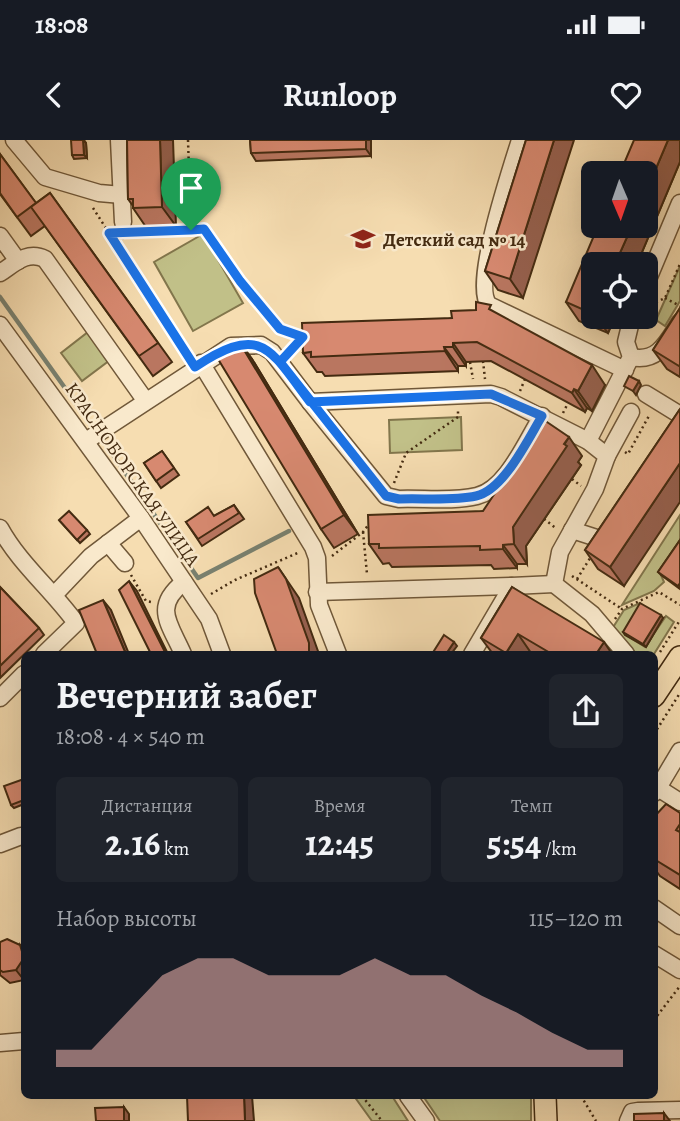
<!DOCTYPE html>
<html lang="ru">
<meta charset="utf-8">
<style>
body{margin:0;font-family:Alegreya,serif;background:#20242c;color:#f1f3f6;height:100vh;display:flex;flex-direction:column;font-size:26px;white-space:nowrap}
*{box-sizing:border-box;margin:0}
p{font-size:23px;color:#9ea1a6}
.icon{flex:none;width:38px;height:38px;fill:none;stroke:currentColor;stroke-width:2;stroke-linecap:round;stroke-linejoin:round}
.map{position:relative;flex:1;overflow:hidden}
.sheet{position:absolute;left:21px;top:511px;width:637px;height:448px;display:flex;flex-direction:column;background:#171b24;border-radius:10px;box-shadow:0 7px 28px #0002}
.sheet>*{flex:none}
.needle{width:46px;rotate:178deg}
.tools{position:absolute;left:581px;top:21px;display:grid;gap:14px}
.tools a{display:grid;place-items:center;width:77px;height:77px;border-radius:10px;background:#171b24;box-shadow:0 7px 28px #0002;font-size:35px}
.pin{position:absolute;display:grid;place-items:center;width:60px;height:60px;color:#fff;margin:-72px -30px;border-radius:50% 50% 50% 0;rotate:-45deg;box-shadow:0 0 7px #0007}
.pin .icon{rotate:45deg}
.round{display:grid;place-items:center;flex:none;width:74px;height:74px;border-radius:10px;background:#20242c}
.overview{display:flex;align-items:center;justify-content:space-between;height:119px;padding:0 35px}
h1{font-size:38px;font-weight:700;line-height:52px}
.metrics{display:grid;grid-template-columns:repeat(3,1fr);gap:10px;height:119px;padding:7px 35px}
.metrics div{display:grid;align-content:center;border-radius:10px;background:#20242c;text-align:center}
.metrics b{font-size:35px;font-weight:700}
.metrics small{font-size:19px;font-weight:400}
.metrics p{font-size:19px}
.chart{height:196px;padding:14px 35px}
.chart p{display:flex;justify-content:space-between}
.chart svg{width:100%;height:126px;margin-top:7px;fill:#c59692;opacity:.7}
.status{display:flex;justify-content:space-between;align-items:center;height:49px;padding:0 35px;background:#171b24;direction:ltr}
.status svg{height:19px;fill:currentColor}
header{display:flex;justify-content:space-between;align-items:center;height:91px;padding:0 35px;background:#171b24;font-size:32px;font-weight:700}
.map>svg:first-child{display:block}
</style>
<div class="status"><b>18:08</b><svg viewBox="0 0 49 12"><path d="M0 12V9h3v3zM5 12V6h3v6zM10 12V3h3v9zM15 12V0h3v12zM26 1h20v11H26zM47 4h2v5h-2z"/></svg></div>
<header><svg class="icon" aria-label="back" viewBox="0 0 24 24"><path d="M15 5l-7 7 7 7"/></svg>Runloop<svg class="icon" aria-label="heart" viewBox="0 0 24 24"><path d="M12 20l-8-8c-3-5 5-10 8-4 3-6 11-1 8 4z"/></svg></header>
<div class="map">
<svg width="680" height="981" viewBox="0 0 680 981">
<rect width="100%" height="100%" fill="#f6ddb1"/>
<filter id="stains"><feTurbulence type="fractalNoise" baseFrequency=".00286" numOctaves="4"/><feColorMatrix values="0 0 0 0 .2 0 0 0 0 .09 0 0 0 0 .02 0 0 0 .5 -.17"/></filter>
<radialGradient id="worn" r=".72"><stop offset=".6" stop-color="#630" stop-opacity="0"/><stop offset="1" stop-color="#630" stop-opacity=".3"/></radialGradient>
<g fill="#c1c088" stroke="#82764c" stroke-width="2">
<polygon points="203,94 243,163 193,191 154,122"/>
<polygon points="680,126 680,161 665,186 656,180"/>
<polygon points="88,192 110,220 82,241 61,213"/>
<polygon points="461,277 462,310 390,313 389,280"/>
<polygon points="680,375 680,407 661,435 664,442 654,451 622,465"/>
<polygon points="640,463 643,466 626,495 645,507 666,476 674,482 654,514 633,514 612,489 624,470"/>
<polygon points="354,956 392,956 408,981 372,981"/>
<polygon points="423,956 531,956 531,981 440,981"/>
</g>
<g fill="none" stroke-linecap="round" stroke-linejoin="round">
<g stroke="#798170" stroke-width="4.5">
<polyline points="0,157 85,276"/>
<polyline points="111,312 198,438 289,391"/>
</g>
<g stroke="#705839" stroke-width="19">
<g id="minor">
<polyline points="14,0 45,37 99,53 122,55"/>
<polyline points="119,0 123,82"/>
<path d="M520,0C511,29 472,145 489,165L625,230"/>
<polyline points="0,96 18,121"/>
<path d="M0,133C14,124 27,110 45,119L145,260"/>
<polyline points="646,144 680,63"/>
<polyline points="0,185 141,378 209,479 222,514"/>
<path d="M631,217C658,223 667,202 680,182"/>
<polyline points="201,223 313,407 317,418 319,465 338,514"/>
<polyline points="646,254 680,275"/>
<path d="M310,262L386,356L399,359C423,358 453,362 477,356C507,349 526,301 542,276"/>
<polyline points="86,301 231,206 261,205 272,212 310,262 491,254 501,257 588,301 607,316 595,349 560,412 554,444 592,474 626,514"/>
<polyline points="588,301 631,217 626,202 632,177"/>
<polyline points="607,316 631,272"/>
<path d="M0,388C19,423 52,450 76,483L44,514"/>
<polyline points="572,390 603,400 609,390"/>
<polyline points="108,403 125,423"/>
<polyline points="317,452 512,446"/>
<polyline points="55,454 91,416 141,378"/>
<path d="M183,514C170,484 152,467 184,442"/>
<polyline points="472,514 512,446 554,444"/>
<polyline points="0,558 24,534"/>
<polyline points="658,648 680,611"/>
<polyline points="654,653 658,648 680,662"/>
<polyline points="0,704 21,696"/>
<polyline points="654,768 680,786"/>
<polyline points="654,814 680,830"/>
<polyline points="0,903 24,901"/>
<polyline points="408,956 426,981"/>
<polyline points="628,981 632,972 638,971 680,970"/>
</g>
</g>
<g stroke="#442b11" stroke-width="24">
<g id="major">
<polyline points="654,556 680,517"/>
<polyline points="545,956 546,981"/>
</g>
</g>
<g stroke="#442b11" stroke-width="2.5" stroke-dasharray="2 3.5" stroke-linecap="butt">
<polyline points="188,0 191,90"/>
<polyline points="93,68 188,216"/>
<polyline points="133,92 204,89 240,141 280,189 303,197"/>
<polyline points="121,110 123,95"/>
<polyline points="665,158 680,166"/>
<polyline points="646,167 665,158 680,124"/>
<polyline points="291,210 303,198"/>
<polyline points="483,221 485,239"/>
<polyline points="470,222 473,239"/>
<polyline points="520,251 525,239"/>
<polyline points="563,273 568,263"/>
<polyline points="625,312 628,314 650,274"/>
<polyline points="572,339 581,346"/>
<polyline points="394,343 406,313 458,277 458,270"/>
<polyline points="544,379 557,389"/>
<polyline points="363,392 367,434"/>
<polyline points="332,416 363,392 369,384"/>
<polyline points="131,435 146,461 151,462"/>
<polyline points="572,436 622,469"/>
<polyline points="577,439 592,415"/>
<polyline points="211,454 235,440 300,412"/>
<polyline points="615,479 622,469 659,452 680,465"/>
<polyline points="660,512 680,480"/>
<polyline points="654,594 680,553"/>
<polyline points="654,880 680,846"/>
<polyline points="362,956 382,981"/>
<polyline points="581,956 596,981"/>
</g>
<use href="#minor" stroke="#f9e9cc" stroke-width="16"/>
<use href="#major" stroke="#f6ddb1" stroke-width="21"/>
</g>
<g fill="#b97660" stroke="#442b11" stroke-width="2">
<polygon points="84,0 86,3 87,18 74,19 72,15"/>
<polygon points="127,0 176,86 146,87 133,68 133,66 128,59"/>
<polygon points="250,0 371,0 371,16 256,21 251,13"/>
<polygon points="526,0 523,158 498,150 485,131"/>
<polygon points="680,0 680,22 637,124 593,124 593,177 615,177 608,193 579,181 566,162"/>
<polygon points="0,14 36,63 50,53 172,222 153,236 45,86 31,96 0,54"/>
<polygon points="680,168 680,237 667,229 653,210"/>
<polygon points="452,178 605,245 592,271 587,268 585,272 491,221 466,222 466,226 458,226 458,231 325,236 322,232 317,232 303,213"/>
<polygon points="238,200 252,219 358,394 334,408 321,389"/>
<polygon points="680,269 624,446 598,429 585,410"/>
<polygon points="162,311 179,335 161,348 144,323"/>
<polygon points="582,316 578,322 581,325 526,406 527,424 517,424 517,428 494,429 491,425 392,427 389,423 383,424 369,404 483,371"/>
<polygon points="234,365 244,379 202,406 186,382 214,376"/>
<polygon points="59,380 87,390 90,394 80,403"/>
<polygon points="680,400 680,449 661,435 658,432"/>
<polygon points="0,447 39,488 44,495 0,538"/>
<polygon points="512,447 612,514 533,514 531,513 530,514 493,514 481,498"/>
<polygon points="663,478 646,507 625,495 623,492"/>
<polygon points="24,639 24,664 14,668 11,665"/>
<polygon points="680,673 680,749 660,736 654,728 654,677"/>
<polygon points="0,802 20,805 24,812 24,840 10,843 0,835"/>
</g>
<g fill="#96604e" stroke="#442b11" stroke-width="2">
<polygon points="83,0 86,3 87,18 84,15"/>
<polygon points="160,0 173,0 176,86 162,67"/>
<polygon points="366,0 371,0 371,16 366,9"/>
<polygon points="554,0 574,0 523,158 510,139"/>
<polygon points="668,0 680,0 680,22 637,124 615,124 632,86 646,86 646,52"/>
<polygon points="596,177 615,177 608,193"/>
<polygon points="238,200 252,219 358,394 344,375"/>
<polygon points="453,203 466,222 466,226 453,207"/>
<polygon points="444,207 458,226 458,231 445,211"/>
<polygon points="592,225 605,245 592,271 578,251"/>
<polygon points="639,241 641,245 636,255 633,251"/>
<polygon points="574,249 587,268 585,272 572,253"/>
<polygon points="569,297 582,316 578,322 581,325 526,406 527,424 514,404 513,387"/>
<polygon points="680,323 680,362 624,446 610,427"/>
<polygon points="503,405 517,424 517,428 503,409"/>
<polygon points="278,427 299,458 319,514 309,514"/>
<polygon points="129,441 137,451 168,514 166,514"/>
<polygon points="103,460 111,470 129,514 126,514"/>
<polygon points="661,475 663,478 646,507 643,504"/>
<polygon points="518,494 531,513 530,514 507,514 506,513"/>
<polygon points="454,502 457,506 451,514 446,514"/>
<polygon points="604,502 612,514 596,514"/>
<polygon points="20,805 24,812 24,840 16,830"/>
<polygon points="244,956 252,956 254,981 245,981"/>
<polygon points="124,967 129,974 129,981 124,981"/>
<polygon points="664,973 670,981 664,981"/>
</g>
<g fill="#d78970" stroke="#442b11" stroke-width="2">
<polygon points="71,0 83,0 84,15 72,15"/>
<polygon points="127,0 160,0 162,67 133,68 133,59 128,59"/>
<polygon points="250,0 366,0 366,9 251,13"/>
<polygon points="526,0 554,0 510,139 485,131"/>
<polygon points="634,0 668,0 646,52 646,33 620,33"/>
<polygon points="0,14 36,63 17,77 0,53"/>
<polygon points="50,53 158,203 139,216 31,67"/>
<polygon points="598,86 632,86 615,124 593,124 593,174 566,162"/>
<polygon points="476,162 491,165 489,169 592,225 578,251 574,249 572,253 477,202 453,203 453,207 444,207 445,211 311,217 311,212 303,213 302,183 452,178 451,171 476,170"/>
<polygon points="680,168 680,225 679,226 653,210"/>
<polygon points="238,200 344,375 321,389 215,214"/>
<polygon points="629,236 639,241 633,251 624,246"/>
<polygon points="680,269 680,323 610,427 585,410"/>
<polygon points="544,280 569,297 564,304 567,306 513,387 514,404 503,405 503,409 480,410 480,406 379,408 379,404 369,404 368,375 483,371"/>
<polygon points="162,311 174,328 156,341 144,323"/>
<polygon points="234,365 239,373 198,399 186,382 208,367 214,376"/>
<polygon points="69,371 87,390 77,400 59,380"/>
<polygon points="680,400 680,443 678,446 658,432"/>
<polygon points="278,427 286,439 309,503 309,514 277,514 255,453 254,439"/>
<polygon points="129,441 166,514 151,514 119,450"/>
<polygon points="0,447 39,488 0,526"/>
<polygon points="512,447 604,502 596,514 552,514 518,494 506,513 481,498"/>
<polygon points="103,460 126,514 97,514 79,470"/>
<polygon points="640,463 661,475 643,504 623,492"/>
<polygon points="444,495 454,502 446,514 432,514"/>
<polygon points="24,639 24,660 11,665 4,646"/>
<polygon points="666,664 680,673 680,684 676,690 680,692 680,735 654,719 654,677"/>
<polygon points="7,799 20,805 24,818 16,830 3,832 0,830 0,802"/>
<polygon points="187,956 244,956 245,981 188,981"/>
<polygon points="124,967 124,981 96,981 95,968"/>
<polygon points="664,973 664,981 634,981 634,974"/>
</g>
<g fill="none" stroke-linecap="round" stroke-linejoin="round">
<g stroke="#fff" stroke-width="14">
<path id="route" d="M191,90L109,93L195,227C262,183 269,208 310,262L491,254L542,276C528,299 504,350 476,356C453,361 423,358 399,359L386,356L280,222L303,197L280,189L240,141L204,89L191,90"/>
</g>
<use href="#route" stroke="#1a73e8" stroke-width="9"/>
</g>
<defs>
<g id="school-bare" transform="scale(1.89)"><path d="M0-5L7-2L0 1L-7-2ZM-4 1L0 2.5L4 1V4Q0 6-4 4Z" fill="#8f2418" stroke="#f9e9cc" stroke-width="2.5" paint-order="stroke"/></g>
</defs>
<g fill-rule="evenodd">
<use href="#school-bare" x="363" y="99"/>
</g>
<g text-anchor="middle" stroke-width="5" stroke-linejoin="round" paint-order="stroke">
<g font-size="19" font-weight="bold" fill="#442b11" stroke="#f9e9cc" text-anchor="start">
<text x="383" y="106">Детский сад № 14</text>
</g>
<g font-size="19" fill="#442b11" stroke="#f9e9cc">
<text transform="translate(133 334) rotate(55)" y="7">КРАСНОБОРСКАЯ УЛИЦА</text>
</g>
</g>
<rect width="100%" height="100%" filter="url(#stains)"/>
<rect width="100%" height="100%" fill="url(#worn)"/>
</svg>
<div class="tools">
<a><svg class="needle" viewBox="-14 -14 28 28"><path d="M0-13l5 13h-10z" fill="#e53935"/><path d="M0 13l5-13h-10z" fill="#9ea1a6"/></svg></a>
<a><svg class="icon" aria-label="locate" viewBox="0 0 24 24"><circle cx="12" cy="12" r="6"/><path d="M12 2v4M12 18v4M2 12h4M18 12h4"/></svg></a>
</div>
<div class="pin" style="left:191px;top:90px;background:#1e9e55"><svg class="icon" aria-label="arrive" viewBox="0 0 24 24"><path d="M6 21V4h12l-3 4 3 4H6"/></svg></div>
<section class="sheet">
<div class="overview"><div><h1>Вечерний забег</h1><p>18:08 · 4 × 540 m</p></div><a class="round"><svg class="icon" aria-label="share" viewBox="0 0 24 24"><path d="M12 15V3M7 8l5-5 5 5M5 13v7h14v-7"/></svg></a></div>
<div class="metrics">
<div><p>Дистанция</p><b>2.16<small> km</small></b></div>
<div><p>Время</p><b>12:45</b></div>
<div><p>Темп</p><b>5:54<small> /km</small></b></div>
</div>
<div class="chart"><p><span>Набор высоты</span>115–120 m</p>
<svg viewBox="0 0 160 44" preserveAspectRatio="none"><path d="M0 44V38L10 38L20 25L30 12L40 6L50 6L60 12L70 12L80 12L90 6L100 12L110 12L120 19L130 25L140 32L150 38L160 38V44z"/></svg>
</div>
</section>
</div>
